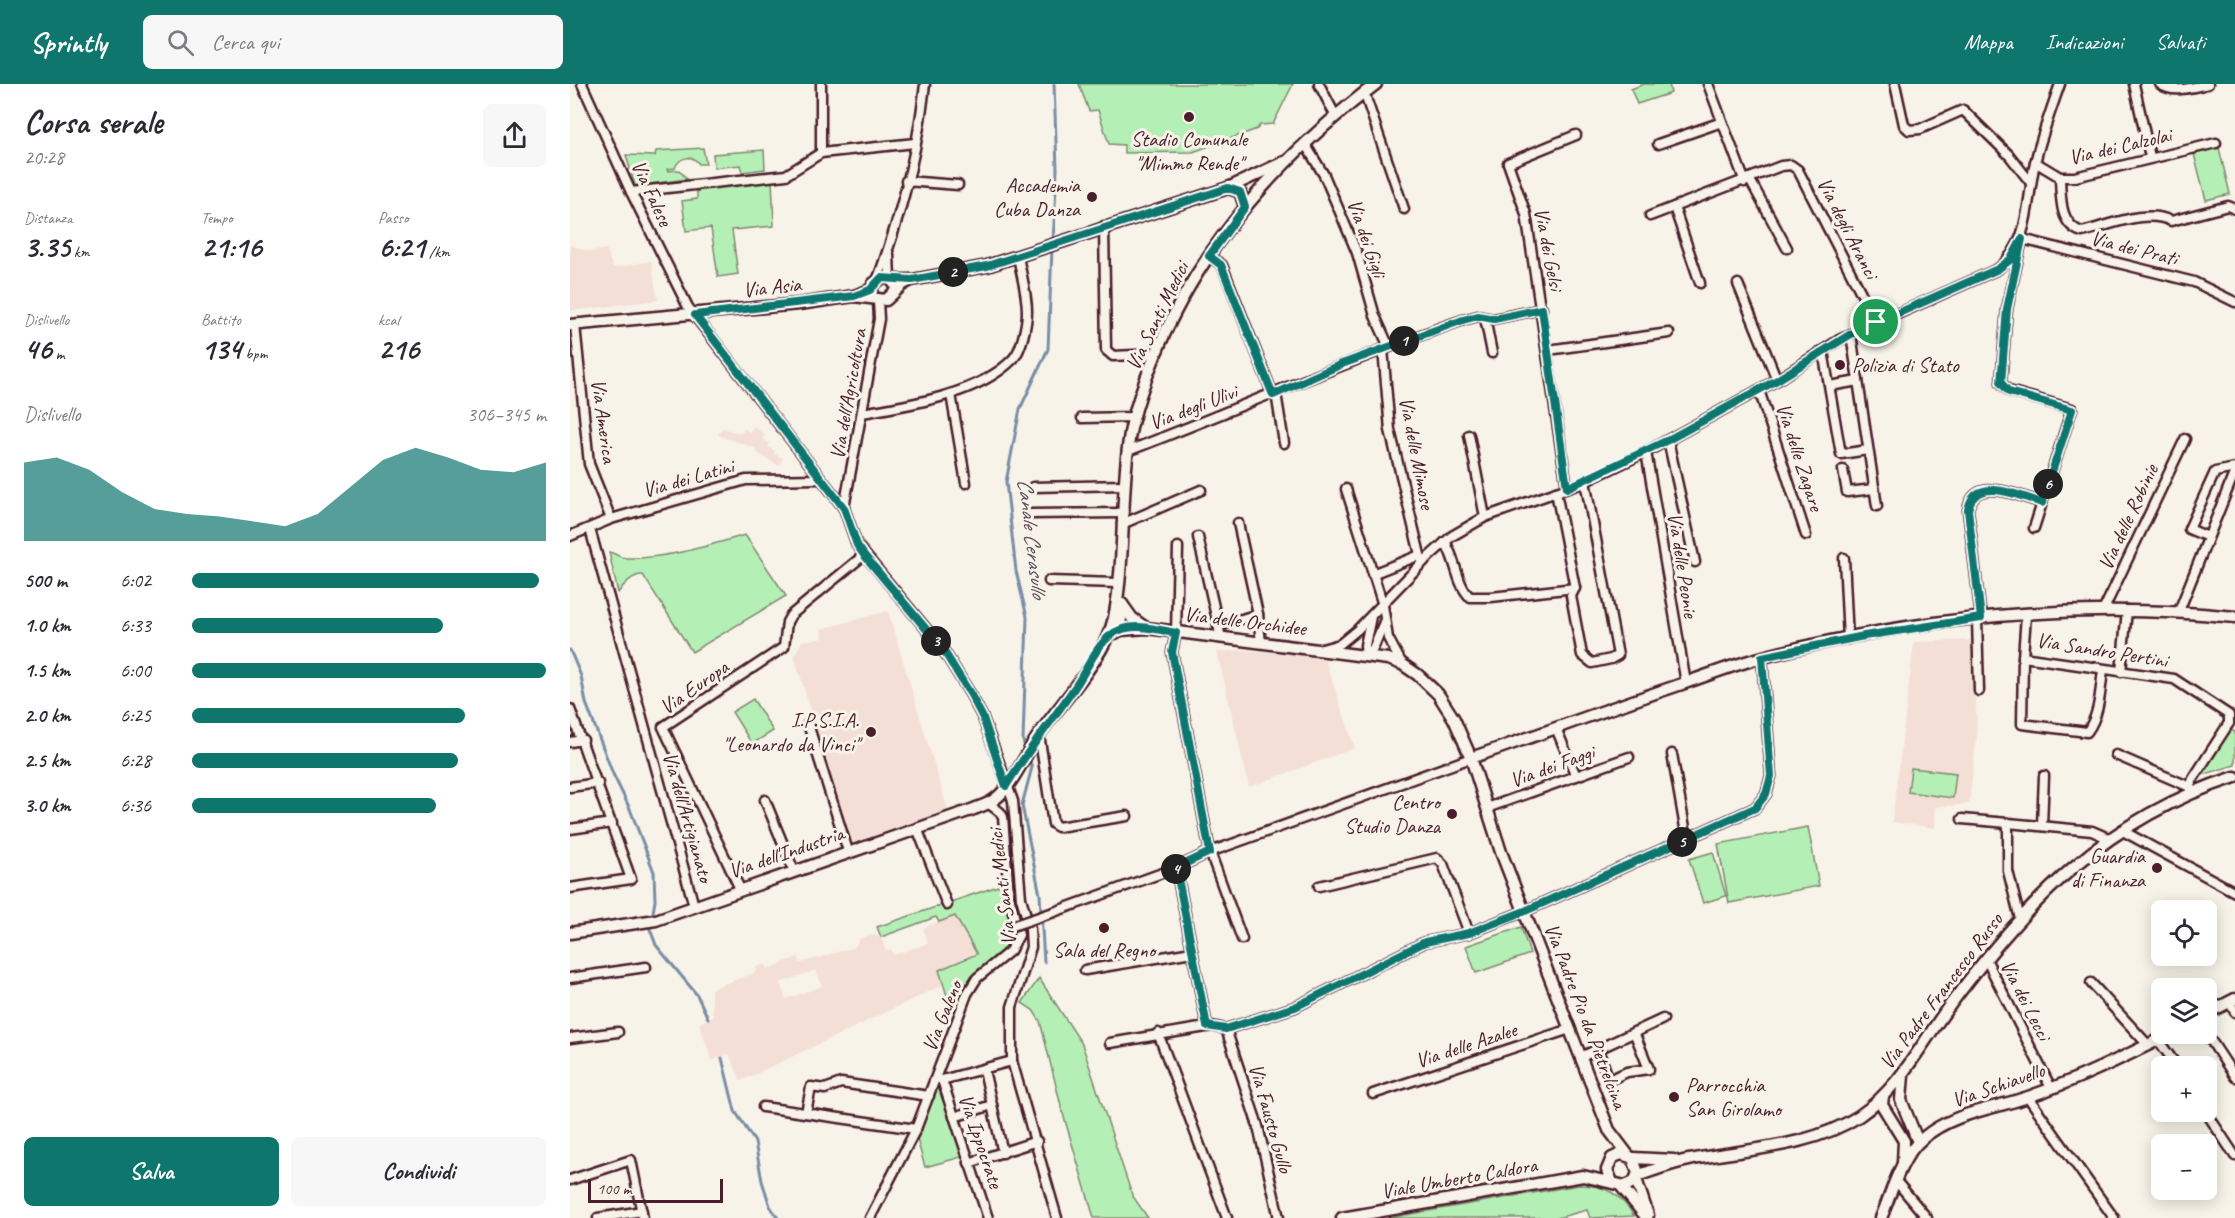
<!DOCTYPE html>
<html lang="it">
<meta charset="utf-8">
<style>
body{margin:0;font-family:Caveat,sans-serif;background:#f7f7f7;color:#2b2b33;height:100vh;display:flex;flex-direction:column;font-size:22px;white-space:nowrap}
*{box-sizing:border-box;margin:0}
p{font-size:20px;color:#7c7c81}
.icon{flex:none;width:33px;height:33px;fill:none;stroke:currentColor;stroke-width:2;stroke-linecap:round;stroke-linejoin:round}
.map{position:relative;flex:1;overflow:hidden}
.drawer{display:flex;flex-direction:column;background:#fff;width:570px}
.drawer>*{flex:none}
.fabs{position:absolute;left:1581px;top:816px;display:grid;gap:12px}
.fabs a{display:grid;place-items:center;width:66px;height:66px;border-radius:9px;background:#fff;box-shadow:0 3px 15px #0003;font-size:30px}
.scale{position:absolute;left:18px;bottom:15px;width:135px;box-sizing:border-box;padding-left:6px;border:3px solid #4a1f2b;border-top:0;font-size:16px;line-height:21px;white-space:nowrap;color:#4a1f2b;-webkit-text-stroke:4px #f7f3e8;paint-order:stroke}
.pin{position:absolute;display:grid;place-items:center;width:51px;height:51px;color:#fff;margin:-26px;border:3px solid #fff;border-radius:50%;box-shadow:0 2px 6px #0007}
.km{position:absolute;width:30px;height:30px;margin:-15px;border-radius:50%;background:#222;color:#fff;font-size:16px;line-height:30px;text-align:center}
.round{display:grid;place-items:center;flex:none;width:63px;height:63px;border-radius:9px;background:#f7f7f7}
.summary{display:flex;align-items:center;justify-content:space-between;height:102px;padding:0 24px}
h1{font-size:33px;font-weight:800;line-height:45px}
.stats{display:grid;grid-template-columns:repeat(3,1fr);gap:9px;height:102px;padding:6px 24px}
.stats div{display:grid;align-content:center}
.stats b{font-size:30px;font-weight:800}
.stats small{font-size:16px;font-weight:400}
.stats p{font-size:16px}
.chart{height:168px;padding:12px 24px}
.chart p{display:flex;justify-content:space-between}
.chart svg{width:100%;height:108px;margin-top:6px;fill:#0f766e;opacity:.7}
.action{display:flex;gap:12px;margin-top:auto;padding:12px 24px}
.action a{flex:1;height:69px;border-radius:9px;background:#0f766e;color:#fff;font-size:24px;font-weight:800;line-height:69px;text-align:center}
.action a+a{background:#f7f7f7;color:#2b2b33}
ul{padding:0 24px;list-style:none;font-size:20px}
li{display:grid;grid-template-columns:96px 72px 1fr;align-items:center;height:45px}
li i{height:15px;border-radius:8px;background:#0f766e}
header{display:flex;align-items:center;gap:36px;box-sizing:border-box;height:84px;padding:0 30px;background:#0f766e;color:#fff}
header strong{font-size:28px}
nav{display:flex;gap:33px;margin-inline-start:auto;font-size:21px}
.search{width:420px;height:54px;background:#f7f7f7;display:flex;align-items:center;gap:15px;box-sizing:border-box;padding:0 21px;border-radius:9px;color:#7c7c81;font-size:22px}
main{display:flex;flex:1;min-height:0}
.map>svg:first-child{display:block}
</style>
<header>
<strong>Sprintly</strong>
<div class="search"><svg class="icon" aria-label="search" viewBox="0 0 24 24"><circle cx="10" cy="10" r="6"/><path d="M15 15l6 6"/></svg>Cerca qui</div>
<nav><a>Mappa</a><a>Indicazioni</a><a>Salvati</a></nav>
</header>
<main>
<section class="drawer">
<div class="summary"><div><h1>Corsa serale</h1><p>20:28</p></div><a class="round"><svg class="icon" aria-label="share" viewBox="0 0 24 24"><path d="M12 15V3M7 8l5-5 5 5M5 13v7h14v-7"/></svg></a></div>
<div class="stats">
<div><p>Distanza</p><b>3.35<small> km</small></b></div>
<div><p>Tempo</p><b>21:16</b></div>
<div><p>Passo</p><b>6:21<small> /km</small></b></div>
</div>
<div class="stats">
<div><p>Dislivello</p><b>46<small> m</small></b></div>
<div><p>Battito</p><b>134<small> bpm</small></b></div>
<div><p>kcal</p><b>216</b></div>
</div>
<div class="chart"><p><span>Dislivello</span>306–345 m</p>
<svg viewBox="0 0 160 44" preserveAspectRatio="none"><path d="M0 44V12L10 10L20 15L30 24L40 31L50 33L60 34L70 36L80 38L90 33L100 22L110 11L120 6L130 10L140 15L150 16L160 12V44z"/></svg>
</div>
<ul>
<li><b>500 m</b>6:02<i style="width:98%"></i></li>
<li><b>1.0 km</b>6:33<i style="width:71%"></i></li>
<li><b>1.5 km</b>6:00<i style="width:100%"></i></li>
<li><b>2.0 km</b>6:25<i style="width:77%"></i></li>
<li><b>2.5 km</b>6:28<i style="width:75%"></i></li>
<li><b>3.0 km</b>6:36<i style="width:69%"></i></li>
</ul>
<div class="action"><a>Salva</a><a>Condividi</a></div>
</section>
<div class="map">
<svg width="1665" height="1134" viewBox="0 0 1665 1134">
<rect width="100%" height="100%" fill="#f7f3e8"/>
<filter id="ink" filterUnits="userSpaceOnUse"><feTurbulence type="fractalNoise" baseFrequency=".0167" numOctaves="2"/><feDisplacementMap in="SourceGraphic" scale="12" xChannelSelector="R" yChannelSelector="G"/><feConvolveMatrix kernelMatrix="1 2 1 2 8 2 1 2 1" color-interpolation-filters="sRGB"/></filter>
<g filter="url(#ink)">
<g fill="#f4dfd7" fill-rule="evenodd">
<polygon points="0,161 20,168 36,165 43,184 81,177 88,216 0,227"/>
<polygon points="183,343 195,350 192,355 200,359 198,363 205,367 204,370 213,374 209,382 186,368 187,365 148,351 152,344 171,350 174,345 180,348"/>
<polygon points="318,527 378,726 282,759 224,572 232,557 253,554 251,545"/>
<polygon points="1404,556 1407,651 1399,720 1365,723 1365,744 1322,738 1344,558"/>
<polygon points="673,566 754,573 785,664 679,703 647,568"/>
<path d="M381,832H385L390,838L407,871L369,886L373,901L171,997L159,970L142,977L129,939L143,933L141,905L181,890L187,887L186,883L195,880L198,885L228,873L230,879L285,863L289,855L300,851L311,853L316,867L321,865L324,871L358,859L353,844ZM246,886L252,902L216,915L210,899Z"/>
</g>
<g fill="#b4f0b5" stroke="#7f8870" stroke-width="1.5">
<polygon points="509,0 723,0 703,40 690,41 687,45 623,68 554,69 554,61 539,60 528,26 519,27"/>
<polygon points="1074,0 1099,0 1101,9 1067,20 1061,5"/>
<path d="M133,64L136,80H129C122,70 109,73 105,84L97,85L98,87L109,86L117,95L65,102L56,71L85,72L86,67Z"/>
<polygon points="1649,64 1660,110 1636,116 1624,70"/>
<polygon points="194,66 195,85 172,88 170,81 144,84 143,70"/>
<polygon points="202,95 204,142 162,146 168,190 148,193 141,144 116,147 112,117 127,115 127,105"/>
<path d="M175,451L216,512L122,568L73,491C63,490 53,501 48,509L39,468C45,469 50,474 56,474C95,475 138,462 175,451Z"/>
<polygon points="183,615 203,647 182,660 162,628"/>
<polygon points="1661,646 1665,648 1665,681 1629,692"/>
<polygon points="1341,684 1386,689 1383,714 1338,708"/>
<polygon points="1238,743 1249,802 1159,819 1148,760"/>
<polygon points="1143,768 1156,812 1133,819 1119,775"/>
<path d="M434,800L431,811L445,852C434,869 415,877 402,892C394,902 390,915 386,928H382L369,886L407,870L385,832L369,838L366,833L311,853L307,843Z"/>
<polygon points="951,843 960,870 906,889 896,862"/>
<polygon points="469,894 512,960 562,1111 578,1134 524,1134 492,1026 470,937 463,926 452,919"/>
<polygon points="370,1002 395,1072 355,1083 346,1052 366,1003"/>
<path d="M1009,1101C1035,1101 1051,1110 1064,1132L1020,1134L1017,1126L987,1134H818Z"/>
</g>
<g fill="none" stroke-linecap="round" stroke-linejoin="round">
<g stroke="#788da6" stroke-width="3">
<polyline points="483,157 487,86 484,0"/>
<polyline points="0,566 11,592 16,619 43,690 60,725 84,788 85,817 80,845 86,861 127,911 138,934"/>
<polyline points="456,666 453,657 457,533 446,487 436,398 450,325 478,265 482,164"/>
<polyline points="459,675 462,683 452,721 470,811 474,878"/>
<polyline points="152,974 165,1027 185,1058 192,1097 200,1122 208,1134"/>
</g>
<g stroke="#4a1f2b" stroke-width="13">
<g id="minor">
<polyline points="12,0 61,108 118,223 274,424"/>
<polyline points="251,0 251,69"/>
<polyline points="749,0 765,31"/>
<polyline points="1138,0 1175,98"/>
<polyline points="1325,0 1334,41 1339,46 1350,45 1393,26 1439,71 1461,99"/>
<polyline points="1564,0 1580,73"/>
<path d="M1590,0C1603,10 1623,3 1638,0"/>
<polyline points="794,8 834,125"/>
<polyline points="735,60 754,91 772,133 787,169 805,232 819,263"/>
<polyline points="1088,60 1152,38"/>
<polyline points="1465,78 1490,93 1505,93 1646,59"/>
<path d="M1490,93C1491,113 1489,141 1512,148C1538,142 1576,124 1601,137L1658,122L1665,125"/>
<polyline points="1180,96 1217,164"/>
<polyline points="336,97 388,101"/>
<polyline points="61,108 216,91 251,69 345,59"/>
<polyline points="1104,123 1130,199"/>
<polyline points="1080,132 1211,82 1221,81 1228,86 1306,238"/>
<polyline points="534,142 536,266 543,272 586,270"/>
<polyline points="319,170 320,194"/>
<polyline points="639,172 652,181 703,311"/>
<path d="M307,197C330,134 348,66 355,0"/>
<polyline points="1168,200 1207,296"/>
<polyline points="308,217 309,235 274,424 287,461 372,564 401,611 413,634 443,717 451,814 460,845 461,863 442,923 442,977 487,1134"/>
<polyline points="915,234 922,269"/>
<polyline points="5,241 19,380 41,435"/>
<polyline points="1281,250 1307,422"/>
<polyline points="813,265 820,346 852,479"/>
<polyline points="978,266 1099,249"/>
<polyline points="1253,267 1271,370 1298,366"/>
<polyline points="1260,302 1288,297"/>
<polyline points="1189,306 1236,451"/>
<polyline points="706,309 714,359"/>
<polyline points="381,310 396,399"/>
<path d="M292,329C339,321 408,311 443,275C452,266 457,239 457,227C457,209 451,190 448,172"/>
<polyline points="512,334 564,333"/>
<polyline points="899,351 915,433"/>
<polyline points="1098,356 1125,478"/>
<path d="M558,367C670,324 780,275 893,236L908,232L923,235L972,225"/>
<polyline points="1076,368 1116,599"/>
<polyline points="1273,386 1277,408 1304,405"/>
<polyline points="463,403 555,401"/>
<polyline points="997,404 956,130 938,79 1006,51"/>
<polyline points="776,405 813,521 818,554 832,580"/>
<polyline points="986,408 1005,504 1001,512 1012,571 1022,579 1041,575 1048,571 1047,566 1015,397"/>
<polyline points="460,430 553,429"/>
<polyline points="668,439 688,530 691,559"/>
<polyline points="552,440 631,406"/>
<polyline points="1464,444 1502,325 1439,307 1431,299 1437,225 1452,155 1624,198 1665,218"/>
<polyline points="20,445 124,822"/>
<polyline points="0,452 41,435 176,396 251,395"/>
<polyline points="628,453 651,554"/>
<polyline points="1638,453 1619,445 1645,388 1665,384"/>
<path d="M875,458C886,474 886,500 900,513H921L1005,504"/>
<polyline points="608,463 606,549 602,568 640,768 672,855"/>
<polyline points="1274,474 1278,555"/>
<polyline points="802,490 850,471"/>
<polyline points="479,497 548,499"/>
<polyline points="1533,527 1615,355"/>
<polyline points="1609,527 1665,387"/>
<polyline points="1456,531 1453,573 1604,595 1659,631 1659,639"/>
<path d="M1411,534L1398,426C1404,390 1450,412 1472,419"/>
<polyline points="1407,535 1409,607"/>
<polyline points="649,542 688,530"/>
<path d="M752,565L770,560L787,546L852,479L882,452L915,433L1012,399L1076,368L1207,296L1269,256L1428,185C1461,158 1456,117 1465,79C1471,53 1481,26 1490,0"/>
<polyline points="796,572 795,561 801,533"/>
<polyline points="796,572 803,565 814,538"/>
<path d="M1453,573L1452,640L1517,648C1530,630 1530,608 1533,586"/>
<polyline points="1551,588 1557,526"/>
<polyline points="0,625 61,795 0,804"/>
<polyline points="238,640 278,767"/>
<polyline points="986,644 1006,692"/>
<polyline points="469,650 483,740 488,743 557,732"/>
<polyline points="0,658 13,656"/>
<polyline points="1102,670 1117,755"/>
<polyline points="1546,671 1620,703"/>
<polyline points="0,703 28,699"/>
<polyline points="1620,710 1620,703 1623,695 1659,639"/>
<polyline points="195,716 224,787"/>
<polyline points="917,724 1059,673"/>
<polyline points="1392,735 1438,739 1438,787 1450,835"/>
<polyline points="1438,739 1522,747 1538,754"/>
<polyline points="1472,741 1474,692"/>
<polyline points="347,744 377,821"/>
<polyline points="0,745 42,739"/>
<polyline points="1551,746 1665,808"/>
<polyline points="606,784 637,942"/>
<polyline points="749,802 867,774 873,780 899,849"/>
<polyline points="170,805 93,643 214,563 217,538 221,531 294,471"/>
<polyline points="484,828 606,784 640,768 901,674"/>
<polyline points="1416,875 1481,1004"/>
<polyline points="515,886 622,868"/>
<polyline points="0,894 76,883"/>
<polyline points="1521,899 1578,961"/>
<polyline points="1660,919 1665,928"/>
<polyline points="656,945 725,923 855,858 899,849 955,827 1185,724 1196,710 1201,692 1192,573"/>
<polyline points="656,945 688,1042 709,1134"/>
<polyline points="588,949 657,1134"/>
<polyline points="1636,949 1665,993"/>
<polyline points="0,954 48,948"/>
<polyline points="1588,956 1607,982"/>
<polyline points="540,959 642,942 656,945"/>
<polyline points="1028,965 1039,996 1057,988 1079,985 1064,948"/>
<polyline points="1011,973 1093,935"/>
<polyline points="414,986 433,1069"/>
<polyline points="366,994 372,996 418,1134"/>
<polyline points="372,996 442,977"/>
<polyline points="803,1010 1000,945"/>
<polyline points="1458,1013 1544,1134"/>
<polyline points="193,1023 346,1045"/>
<polyline points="1636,1028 1665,1072"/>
<polyline points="236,1029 241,1003 255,1005 271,999 359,1012"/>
<polyline points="384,1033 422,1021"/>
<polyline points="399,1079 467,1057"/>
<polyline points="0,1096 61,1076 73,1134"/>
<polyline points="1326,1097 1357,1134"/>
<polyline points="28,1134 72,1127"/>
<polyline points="300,1134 346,1045 397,910 407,894 440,867 449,851 439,812 433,733 430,728 418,719"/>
</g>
</g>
<g stroke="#4a1f2b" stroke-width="15">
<g id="tertiary">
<polyline points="658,104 670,108 675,123"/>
<polyline points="323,196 342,196 417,182 658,104 714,78"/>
<polyline points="284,212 316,216 332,201 341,196"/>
<polyline points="301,212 303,200 311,194 320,194 326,202"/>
<polyline points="0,241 229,220 284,212 300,206"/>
<polyline points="552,520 562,534 576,544"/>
<polyline points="550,546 577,544 818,575 832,580 848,591 868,610 884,635 901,674 931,768 1039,1046 1058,1071"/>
<polyline points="545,549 550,546 552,520"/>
<path d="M901,674C973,649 1043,623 1115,599C1141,590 1166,580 1193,573C1345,533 1509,517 1665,533"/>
<path d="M0,849L86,836L404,725C411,722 419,720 425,715C441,704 456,669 468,652C491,618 535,574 544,534C556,474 550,410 560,349C565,323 575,296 585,272C629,162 713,70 806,0"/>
<polyline points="1636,930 1665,915"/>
<polyline points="1333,991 1331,1016 1348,1058"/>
<polyline points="1313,1012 1312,1021 1334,1057 1333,1078"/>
<polyline points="1063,1074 1104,1076"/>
<path d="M1067,1092C1084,1086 1102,1079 1119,1076C1175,1065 1240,1064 1289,1032C1330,1004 1351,960 1380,921C1460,815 1535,735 1665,693"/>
<polyline points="1066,1095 1078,1131"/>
<polyline points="1051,1102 1077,1134"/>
<polyline points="772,1134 1013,1092 1055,1102 1064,1098 1068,1089 1063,1074 1051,1070 1042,1074 1037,1086 1042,1098"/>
<path d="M1311,1134C1322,1108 1330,1073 1353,1054C1382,1029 1423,1025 1458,1013C1507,996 1554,973 1600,950"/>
</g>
</g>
<use href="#minor" stroke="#f7f3e8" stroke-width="8"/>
<use href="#tertiary" stroke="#f7f3e8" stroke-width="10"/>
<g stroke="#4a1f2b" stroke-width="13" stroke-linecap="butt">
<polyline id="minor-bridge" points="439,843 484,828"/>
</g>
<use href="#minor-bridge" stroke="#f7f3e8" stroke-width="8"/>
</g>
</g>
<g fill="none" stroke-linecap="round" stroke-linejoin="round" filter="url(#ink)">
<g stroke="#fff" stroke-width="12">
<path id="route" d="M658,104L670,108L675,123L639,172L651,181L703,311L772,280L893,236L908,232L924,235L972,225L997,404L1098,356L1207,296L1281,250L1428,185L1441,175L1452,155L1437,225L1431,299L1439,308L1502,326L1472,419C1450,412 1404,390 1398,426L1411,534L1294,552L1192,573L1201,692L1196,710L1185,724L955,827L899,849L855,858L725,923L656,945L637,942L606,784L640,768L602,568L606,549C589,546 567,539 550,546C528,554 518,585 505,603C482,637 457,667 436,702L413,634L401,611L372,564L294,471L287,461L274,424L125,231L284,212L300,206L311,194L342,196L417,182Z"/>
</g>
<use href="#route" stroke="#0f766e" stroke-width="8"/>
</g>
<g fill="#4a1f2b" stroke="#f7f3e8" stroke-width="2">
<circle cx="619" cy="33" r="6"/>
<circle cx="522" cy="113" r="6"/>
<circle cx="1270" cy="281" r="6"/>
<circle cx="301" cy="648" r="6"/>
<circle cx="882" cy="730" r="6"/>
<circle cx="1587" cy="784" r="6"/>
<circle cx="534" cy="844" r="6"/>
<circle cx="1104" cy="1013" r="6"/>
</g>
<g text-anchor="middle" stroke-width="6" stroke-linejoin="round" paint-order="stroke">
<g font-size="21" fill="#4a1f2b" stroke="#f7f3e8" text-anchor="end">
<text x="619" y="62" text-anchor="middle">Stadio Comunale<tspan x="619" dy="24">"Mimmo Rende"</tspan></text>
<text x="510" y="108">Accademia<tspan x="510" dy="24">Cuba Danza</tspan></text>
<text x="1282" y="288" text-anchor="start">Polizia di Stato</text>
<text x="289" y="643">I.P.S.I.A.<tspan x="289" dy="24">"Leonardo da Vinci"</tspan></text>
<text x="870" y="725">Centro<tspan x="870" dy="24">Studio Danza</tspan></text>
<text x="1575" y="779">Guardia<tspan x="1575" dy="24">di Finanza</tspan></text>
<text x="534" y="873" text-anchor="middle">Sala del Regno</text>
<text x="1116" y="1008" text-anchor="start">Parrocchia<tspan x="1116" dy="24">San Girolamo</tspan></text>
</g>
<g font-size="21" fill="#4a1f2b" stroke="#f7f3e8">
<text transform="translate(1550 62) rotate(-13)" y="7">Via dei Calzolai</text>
<text transform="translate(82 109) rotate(65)" y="7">Via Falese</text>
<text transform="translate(1278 144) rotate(63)" y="7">Via degli Aranci</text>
<text transform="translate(797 154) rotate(71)" y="7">Via dei Gigli</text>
<text transform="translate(1564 164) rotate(14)" y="7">Via dei Prati</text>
<text transform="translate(979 165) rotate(79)" y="7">Via dei Gelsi</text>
<text transform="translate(202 203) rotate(-6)" y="7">Via Asia</text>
<text transform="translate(587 232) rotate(-64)" y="7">Via Santi Medici</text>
<text transform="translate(278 310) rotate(-80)" y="7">Via dell'Agricoltura</text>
<text transform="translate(623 323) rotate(-21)" y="7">Via degli Ulivi</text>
<text transform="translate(34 337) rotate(82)" y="7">Via America</text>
<text transform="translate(847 369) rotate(79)" y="7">Via delle Mimose</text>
<text transform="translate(1230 373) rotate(72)" y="7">Via delle Zagare</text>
<text transform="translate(118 394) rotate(-16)" y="7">Via dei Latini</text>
<text transform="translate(1558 433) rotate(-65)" y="7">Via delle Robinie</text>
<text transform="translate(1113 481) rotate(81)" y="7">Via delle Peonie</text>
<text transform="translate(675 537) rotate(7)" y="7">Via delle Orchidee</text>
<text transform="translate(1532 566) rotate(9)" y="7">Via Sandro Pertini</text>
<text transform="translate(124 603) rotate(-35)" y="7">Via Europa</text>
<text transform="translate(982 682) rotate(-20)" y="7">Via dei Faggi</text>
<text transform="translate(118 733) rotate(74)" y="7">Via dell'Artigianato</text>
<text transform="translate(216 768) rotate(-19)" y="7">Via dell'Industria</text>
<text transform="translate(432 803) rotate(-97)" y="7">Via Santi Medici</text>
<text transform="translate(1371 907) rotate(-53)" y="7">Via Padre Francesco Russo</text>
<text transform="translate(1456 916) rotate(63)" y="7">Via dei Lecci</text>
<text transform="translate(372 932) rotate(-68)" y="7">Via Galeno</text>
<text transform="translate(1016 932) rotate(69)" y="7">Via Padre Pio da Pietrelcina</text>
<text transform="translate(896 961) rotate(-18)" y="7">Via delle Azalee</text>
<text transform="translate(1428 1001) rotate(-19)" y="7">Via Schiavello</text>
<text transform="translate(701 1034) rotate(74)" y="7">Via Fausto Gullo</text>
<text transform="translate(411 1057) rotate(71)" y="7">Via Ippocrate</text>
<text transform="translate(889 1094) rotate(-10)" y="7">Viale Umberto Caldora</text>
</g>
<g font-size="22" font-style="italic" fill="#5d4d5e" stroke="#f7f3e8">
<text transform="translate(463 454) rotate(83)" y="8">Canale Cerasullo</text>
</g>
</g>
</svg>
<div class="fabs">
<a><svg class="icon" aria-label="locate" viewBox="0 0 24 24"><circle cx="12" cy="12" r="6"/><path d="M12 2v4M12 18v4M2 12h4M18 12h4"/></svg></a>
<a><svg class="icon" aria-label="layers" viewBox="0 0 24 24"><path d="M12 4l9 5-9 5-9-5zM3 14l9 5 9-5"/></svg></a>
<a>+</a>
<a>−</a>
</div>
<div class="scale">100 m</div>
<div class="pin" style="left:1306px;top:238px;background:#1e9e55"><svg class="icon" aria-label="arrive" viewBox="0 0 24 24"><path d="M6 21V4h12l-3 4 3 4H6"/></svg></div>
<b class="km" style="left:834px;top:257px">1</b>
<b class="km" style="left:383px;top:188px">2</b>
<b class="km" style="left:366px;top:557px">3</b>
<b class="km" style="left:606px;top:785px">4</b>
<b class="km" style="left:1112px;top:758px">5</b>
<b class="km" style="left:1478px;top:400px">6</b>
</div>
</main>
